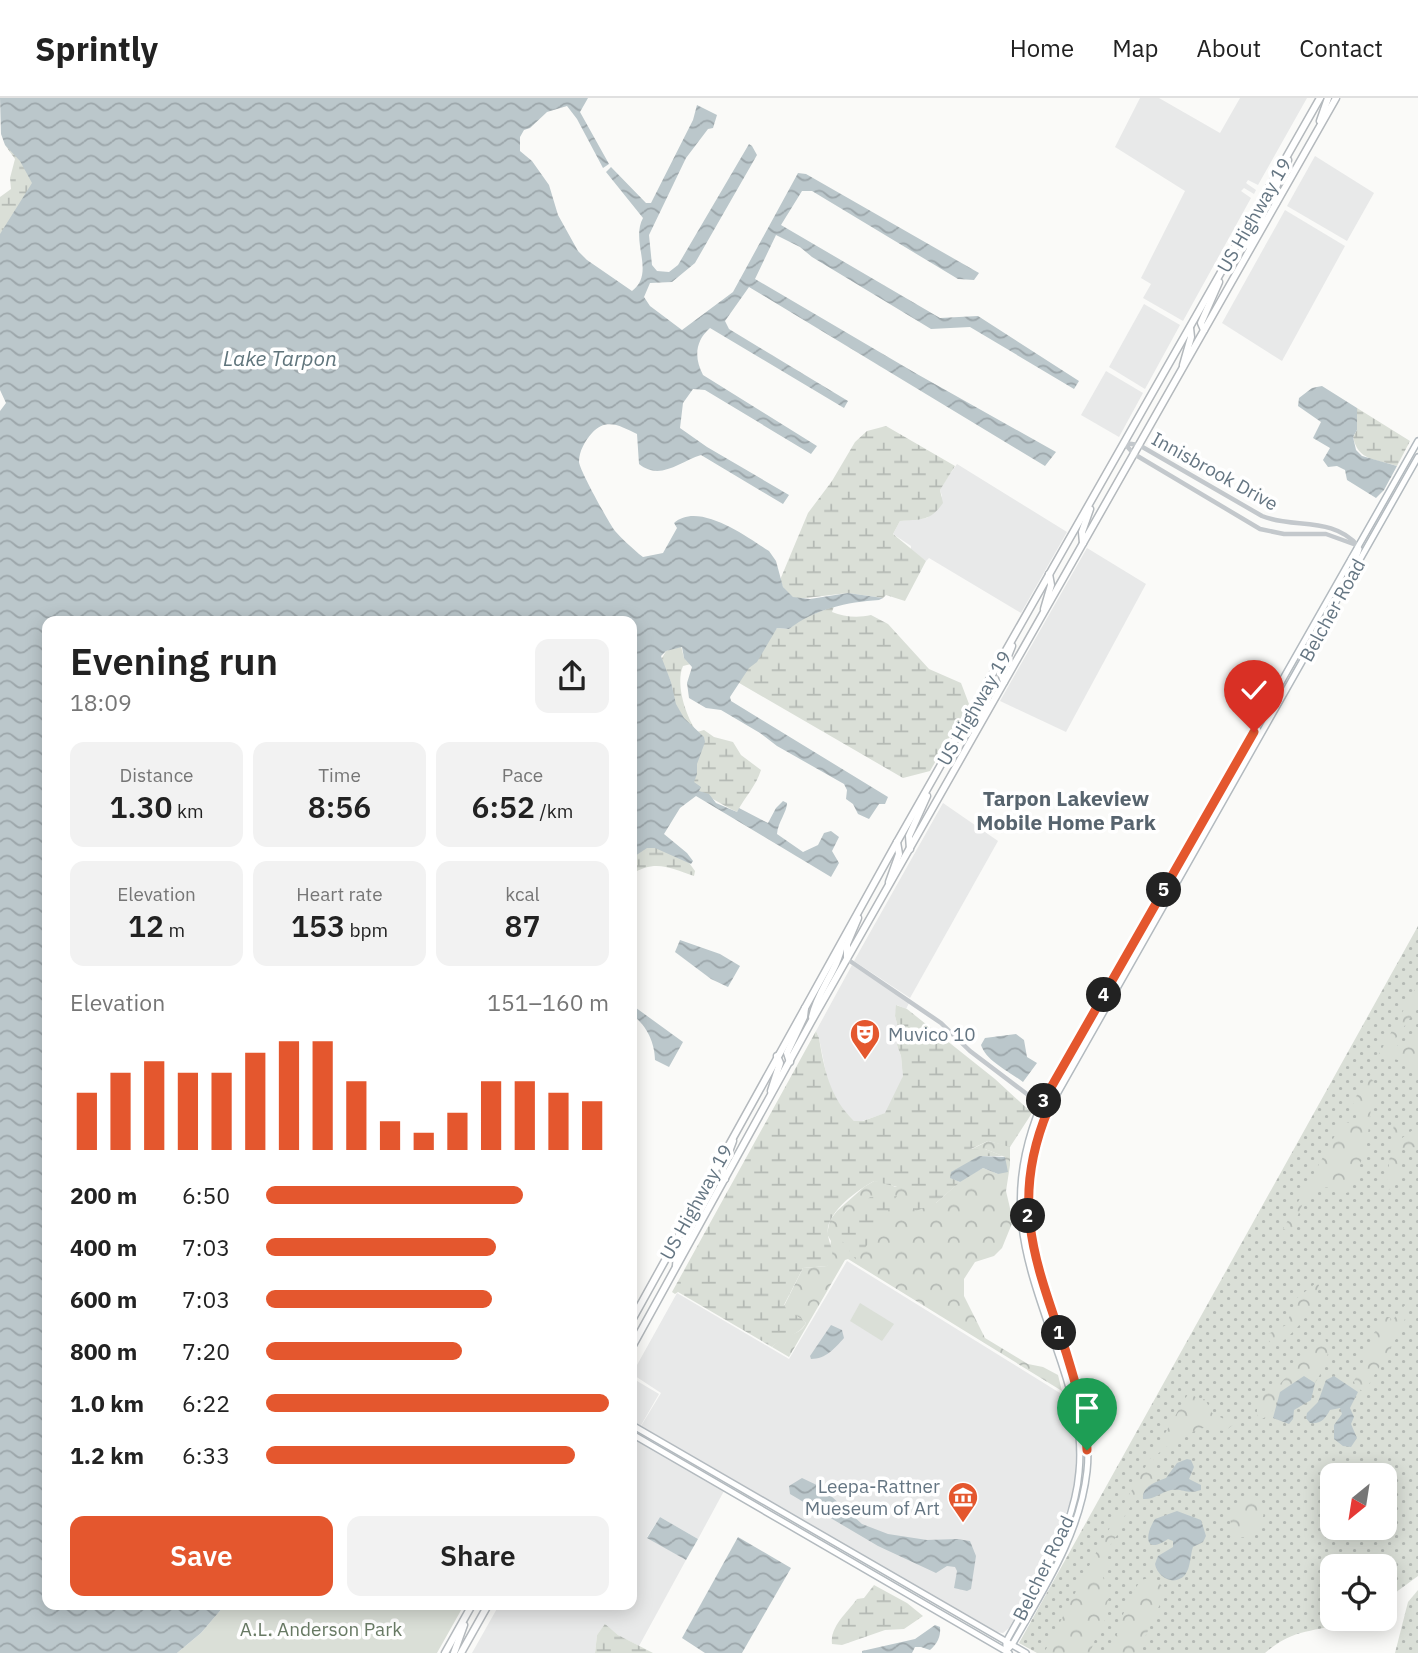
<!DOCTYPE html>
<meta charset="utf-8">
<style>
body{margin:0;font-family:"IBM Plex Sans",sans-serif;background:#f2f2f2;color:#222;height:100vh;display:flex;flex-direction:column;font-size:26px;white-space:nowrap}
*{box-sizing:border-box;margin:0}
p{font-size:23px;color:#767676}
.icon{flex:none;width:38px;height:38px;fill:none;stroke:currentColor;stroke-width:2;stroke-linecap:round;stroke-linejoin:round}
.map{position:relative;flex:1;overflow:hidden}
.details{position:absolute;left:42px;top:518px;width:595px;height:994px;display:flex;flex-direction:column;background:#fff;border-radius:14px;box-shadow:0 4px 18px #0003}
.details>*{flex:none}
.needle{width:46px;rotate:210deg}
.fabs{position:absolute;left:1320px;top:1365px;display:grid;gap:14px}
.fabs a{display:grid;place-items:center;width:77px;height:77px;border-radius:14px;background:#fff;box-shadow:0 4px 18px #0003;font-size:35px}
.pin{position:absolute;display:grid;place-items:center;width:60px;height:60px;color:#fff;margin:-72px -30px;border-radius:50% 50% 50% 0;rotate:-45deg;box-shadow:0 0 7px #0007}
.pin .icon{rotate:45deg}
.km{position:absolute;width:35px;height:35px;margin:-18px;border-radius:50%;background:#222;color:#fff;font-size:19px;line-height:35px;text-align:center}
.round{display:grid;place-items:center;flex:none;width:74px;height:74px;border-radius:14px;background:#f2f2f2}
.summary{display:flex;align-items:center;justify-content:space-between;height:119px;padding:0 28px}
h1{font-size:38px;font-weight:600;line-height:52px}
.stats{display:grid;grid-template-columns:repeat(3,1fr);gap:10px;height:119px;padding:7px 28px}
.stats div{display:grid;align-content:center;border-radius:14px;background:#f2f2f2;text-align:center}
.stats b{font-size:30px;font-weight:600}
.stats small{font-size:19px;font-weight:400}
.stats p{font-size:19px}
.chart{height:196px;padding:14px 28px}
.chart p{display:flex;justify-content:space-between}
.chart svg{width:100%;height:126px;margin-top:7px;stroke:#e4572e;stroke-width:6}
.primary-button{display:flex;gap:14px;margin-top:auto;padding:14px 28px}
.primary-button a{flex:1;height:80px;border-radius:14px;background:#e4572e;color:#fff;font-size:28px;font-weight:600;line-height:80px;text-align:center}
.primary-button a+a{background:#f2f2f2;color:#222}
ul{padding:0 28px;list-style:none;font-size:23px}
li{display:grid;grid-template-columns:112px 84px 1fr;align-items:center;height:52px}
li i{height:18px;border-radius:9px;background:#e4572e}
header{display:flex;align-items:center;gap:42px;box-sizing:border-box;height:98px;padding:0 35px;background:#fff;border-bottom:2px solid #e0e0e0}
header strong{font-size:33px}
nav{display:flex;gap:38px;margin-inline-start:auto;font-size:24px}
.map>svg:first-child{display:block}
</style>
<header>
<strong>Sprintly</strong>
<nav><a>Home</a><a>Map</a><a>About</a><a>Contact</a></nav>
</header>
<div class="map">
<svg width="1418" height="1555" viewBox="0 0 1418 1555">
<defs>
<pattern id="grass-dots" width="8" height="8" patternUnits="userSpaceOnUse" patternTransform="scale(1.75)"><rect width="8" height="8" fill="#dadfd7"/><path d="M2 2h.1M6 6h.1" fill="none" stroke="#b4b9b4" stroke-width="1.8" stroke-linecap="round"/></pattern>
<pattern id="forest-crowns" width="20" height="18" patternUnits="userSpaceOnUse" patternTransform="scale(1.75)"><rect width="20" height="18" fill="#dadfd7"/><path d="M2 6a3 3 0 1 1 6 0M12 15a3 3 0 1 1 6 0" fill="none" stroke="#b4b9b4"/></pattern>
<pattern id="wetland-marsh" width="20" height="14" patternUnits="userSpaceOnUse" patternTransform="scale(1.75)"><rect width="20" height="14" fill="#dadfd7"/><path d="M1 5h8M5 5V1M11 12h8M15 12V8" fill="none" stroke="#b4b9b4"/></pattern>
<pattern id="water-waves" width="16" height="10" patternUnits="userSpaceOnUse" patternTransform="scale(1.75)"><rect width="16" height="10" fill="#bbc7cb"/><path d="M0 5q4-4 8 0t8 0" fill="none" stroke="#9ca6aa"/></pattern>
</defs>
<rect width="100%" height="100%" fill="#fafaf8"/>
<g fill="#e8e9e9">
<polygon points="1140,0 1159,0 1220,35 1240,0 1307,0 1258,87 1248,82 1246,85 1256,92 1254,96 1244,90 1241,93 1251,100 1183,223 1143,200 1151,186 1141,180 1185,93 1115,49"/>
<polygon points="1315,58 1374,95 1347,143 1287,108"/>
<polygon points="1285,112 1345,148 1282,263 1222,225"/>
<polygon points="1144,206 1180,227 1145,291 1109,269"/>
<polygon points="1106,273 1143,295 1119,339 1081,317"/>
<polygon points="957,366 1067,434 1021,515 929,460 926,463 911,452 911,448 893,436 900,423 927,420 942,398 940,392 943,386"/>
<polygon points="1087,450 1146,486 1066,634 1000,603"/>
<polygon points="943,705 998,743 910,900 854,863"/>
<polygon points="852,867 909,905 906,911 897,907 895,918 899,933 897,947 901,958 903,978 901,985 886,1015 862,1023 854,1023 842,1012 828,985 819,940 816,933"/>
<polygon points="847,1163 1068,1300 1073,1317 1076,1352 1075,1382 1070,1405 1051,1452 1009,1530 1003,1535 996,1534 641,1328 661,1295 632,1276 677,1195 789,1261"/>
<polygon points="632,1280 659,1296 640,1329 632,1324"/>
<polygon points="632,1339 724,1393 698,1441 660,1419 647,1439 686,1462 639,1548 618,1537 605,1527 597,1537 595,1555 472,1555 499,1507 632,1507"/>
</g>
<g fill="url(#grass-dots)" fill-rule="evenodd">
<path d="M1418,828V1478L1384,1503V1468H1332V1521H1352C1319,1536 1297,1527 1265,1555H1037L1019,1545ZM1332,1377H1384V1430H1332Z"/>
<polygon points="1418,1492 1418,1555 1395,1555 1408,1504"/>
</g>
<g fill="url(#forest-crowns)">
<polygon points="1418,886 1418,909 1396,940 1395,946 1404,951 1418,936 1418,977 1410,966 1379,956"/>
<polygon points="1368,979 1374,983 1366,1054 1359,1067 1359,1076 1349,1094 1343,1096 1334,1090 1318,1089 1303,1105 1291,1134 1283,1131 1343,1023 1356,1027 1356,1019 1359,1013 1358,1008 1352,1005"/>
<path d="M1394,1024L1399,1025L1402,1040L1418,1028V1049L1401,1050L1399,1079L1389,1092C1385,1082 1393,1040 1394,1024Z"/>
<path d="M988,1043L1010,1048V1067L1006,1093L1013,1123L1002,1150L994,1158L975,1164L964,1181V1198L985,1240L1028,1266L1043,1269L1058,1277L1062,1293L848,1161L845,1162L789,1259L772,1249C775,1246 778,1243 781,1241C791,1235 800,1237 806,1225C799,1218 788,1216 784,1208L803,1170L827,1168L831,1143L827,1136L830,1122L837,1113L864,1089L874,1083L886,1084L895,1089L916,1088L936,1105L964,1080L983,1070L998,1076L1005,1059L985,1051L970,1052Z"/>
<path d="M1316,1185L1319,1187C1315,1210 1301,1228 1283,1243L1271,1245L1267,1240L1268,1236L1286,1227L1297,1200Z"/>
<polygon points="1405,1207 1408,1207 1403,1229 1365,1293 1362,1293 1355,1288 1354,1283 1370,1249 1374,1235 1385,1219 1390,1219 1391,1224"/>
<path d="M1325,1241C1333,1255 1323,1272 1315,1285L1301,1279L1280,1294L1271,1316L1262,1321L1257,1320V1302L1260,1297L1278,1288L1313,1249Z"/>
<path d="M1188,1296H1192L1199,1302L1205,1301L1212,1315L1234,1326L1225,1333C1218,1333 1210,1329 1203,1330C1192,1333 1157,1351 1153,1363C1150,1369 1155,1373 1157,1378C1145,1392 1143,1381 1137,1402L1126,1414L1120,1433L1105,1455V1468L1102,1477L1109,1494V1499L1104,1514V1527L1097,1536L1090,1555H1044L1102,1443Z"/>
<polygon points="1247,1396 1257,1398 1265,1408 1261,1429 1246,1439 1236,1440 1229,1419"/>
<path d="M1149,1480L1156,1482L1164,1490L1165,1495L1138,1555H1113C1117,1531 1126,1502 1141,1482Z"/>
</g>
<g fill="url(#wetland-marsh)">
<polygon points="5,47 21,59 41,83 0,137 0,99 11,91 10,80 15,61"/>
<path d="M1357,310L1410,343L1397,368C1376,361 1358,363 1353,339L1357,332Z"/>
<path d="M886,328L955,368L940,392L943,405C930,424 921,421 900,423L893,436L926,463L905,503L886,497L883,500L848,495L797,501L786,496L780,482L808,415L832,383L855,344L867,333Z"/>
<path d="M834,508L832,514C844,519 858,520 871,517L888,526L929,571L961,585L969,606L930,673L903,680L734,582L777,530L789,531L801,521Z"/>
<path d="M681,548L684,560L691,566L683,568C675,586 686,619 697,634L704,632L714,639L733,644L741,657L761,672C756,688 745,699 737,714C720,706 707,696 689,690L671,584L661,562L666,553Z"/>
<path d="M645,741L687,762L695,773L694,778C671,770 655,761 632,776V751Z"/>
<path d="M896,907L907,911L995,981L1032,1015L1010,1049L988,1043L971,1051H985L1003,1058H979L951,1080L960,1084L936,1105L916,1113L907,1104L915,1088L905,1091L874,1083C858,1092 824,1115 828,1137C830,1150 837,1156 827,1168L803,1170L784,1207C788,1215 800,1218 806,1225C799,1238 784,1238 772,1249L678,1194L675,1196L672,1194L816,933L819,940C824,971 830,1000 854,1023H863L885,1015L903,978L901,958L897,947L899,933L895,918Z"/>
<polygon points="897,1098 859,1160 856,1162 835,1133 870,1099"/>
<path d="M874,1487L907,1505L923,1518L904,1531L885,1532L842,1547L832,1546C830,1528 847,1515 857,1501L864,1500Z"/>
<polygon points="605,1526 618,1537 653,1555 595,1555 597,1537"/>
</g>
<g fill="#dadfd7">
<polygon points="860,1205 894,1226 882,1243 850,1223"/>
<polygon points="225,1507 464,1507 437,1555 177,1555 201,1535"/>
</g>
<g fill="url(#water-waves)">
<path d="M0,0H588L580,14L609,66L603,70L577,21L567,8L547,14L530,30L524,32L520,39V53L532,63L549,87L558,117L578,153L587,162L632,193C656,175 630,144 643,120L606,74L611,69L646,105H651L693,22L697,7L717,17L713,30L708,31L686,60L649,137L652,167L657,173L669,174L678,167L749,46L752,48L757,57L695,165L672,184L650,185L644,199L650,208L682,232L733,194L798,75L806,76L979,175L974,182L958,181L812,93H802L781,127L940,220L978,218L1079,283L1074,291L970,229L931,231L812,159L800,149L776,137L755,181L917,276L1056,354L1045,368L749,189L725,223L729,231L848,303L844,310L710,230C695,243 694,260 703,277L817,348L811,356L705,292L693,291L683,305L680,330L707,349L789,397L783,406L701,357C679,364 660,383 639,366L637,336C621,328 606,319 592,335C585,343 579,353 579,364C580,373 609,425 615,433C622,441 631,449 639,456L643,459L663,455L677,430L674,425C698,403 746,438 769,453L776,463L783,489L793,499L810,501L848,495L883,500L879,502C847,504 815,511 789,531L777,530L757,564L749,570L730,599L731,603L888,699L885,706H879L869,721L858,716L853,706L846,701L847,692L844,686L777,648L760,635L721,612L706,610L689,600L687,585L692,569L684,560L682,549L666,553L661,558L671,584L676,606L684,620L704,639L705,644L697,666V676L694,684L701,689L699,693L709,696L716,705L737,714L739,710L768,725L776,710L783,703L787,705C787,714 778,724 777,736L803,754L818,747L824,735L831,733L839,739L832,753L839,765L831,779L696,698L680,710L664,736L687,755L693,763L691,766L655,750H647L632,760V523H47V1507H225L201,1535L177,1555H0V313L6,305L0,292V136L32,85L20,63L5,47L1,36Z"/>
<polygon points="1322,288 1357,310 1357,332 1353,339 1356,352 1362,358 1397,368 1384,392 1376,400 1347,382 1345,372 1337,368 1328,369 1323,362 1330,350 1313,340 1321,324 1298,308 1299,300 1312,290"/>
<polygon points="680,842 720,856 740,868 728,889 711,881 675,854"/>
<path d="M632,907L683,944L669,969L655,962C655,945 646,926 632,917Z"/>
<path d="M1016,936L1024,942L1027,959L1037,965L1023,984C1010,974 986,963 981,947L985,940Z"/>
<polygon points="979,1058 1005,1059 1008,1074 998,1076 983,1070 960,1084 950,1080 951,1074"/>
<path d="M831,1227L842,1232L844,1240C835,1250 826,1261 811,1261L810,1258Z"/>
<polygon points="1304,1278 1315,1285 1311,1302 1294,1312 1293,1321 1289,1326 1273,1320 1280,1294"/>
<path d="M1334,1278L1358,1294L1350,1310L1354,1319L1351,1326L1357,1340L1351,1349L1343,1348L1334,1341V1327L1342,1316L1340,1310L1330,1312C1325,1321 1321,1326 1310,1325L1306,1320L1307,1315L1318,1304L1326,1282Z"/>
<path d="M1187,1361L1191,1362L1194,1369L1189,1381L1201,1387V1392C1186,1397 1184,1390 1171,1392C1161,1394 1154,1402 1143,1401C1142,1388 1156,1384 1166,1380L1177,1365Z"/>
<polygon points="802,1380 821,1389 862,1426 888,1436 927,1442 957,1441 970,1443 976,1458 971,1491 967,1493 954,1490 957,1473 955,1469 947,1468 936,1475 878,1448 790,1396 789,1388"/>
<path d="M1177,1413L1201,1422L1206,1438L1203,1444L1193,1449C1190,1457 1191,1469 1185,1477C1174,1489 1157,1479 1155,1466L1158,1458L1173,1449V1443L1168,1441C1145,1457 1144,1438 1155,1421Z"/>
<polygon points="660,1419 698,1441 686,1462 647,1440"/>
<polygon points="738,1439 791,1470 742,1555 705,1555 682,1540"/>
<path d="M935,1527L940,1529C941,1539 937,1546 930,1552L921,1549H915L912,1555H862V1553L915,1541Z"/>
</g>
<g fill="none" stroke-linecap="round" stroke-linejoin="round">
<g stroke="#b3babf" stroke-width="8">
<g id="secondary">
<polyline points="1350,478 1359,451"/>
<polyline points="632,1327 1026,1555"/>
<polyline points="632,1336 1009,1555"/>
<path d="M1006,1553V1544C1035,1490 1074,1435 1079,1374C1083,1335 1073,1300 1061,1264C1029,1169 999,1107 1041,1007L1418,343"/>
<path d="M1006,1553L1012,1547C1043,1492 1080,1437 1087,1373C1091,1335 1081,1299 1069,1263C1038,1172 1008,1107 1048,1012L1418,359"/>
</g>
</g>
<g stroke="#b4b9bd" stroke-width="9">
<g id="trunk">
<polyline points="1320,23 1328,0"/>
<path d="M1276,105C1270,93 1284,74 1288,62"/>
<path d="M1249,148C1254,131 1269,114 1266,96"/>
<polyline points="1204,232 1201,225 1219,184"/>
<polyline points="1183,267 1191,239 1190,230"/>
<polyline points="1083,445 1082,434 1090,411"/>
<polyline points="1044,511 1051,487 1049,476"/>
<polyline points="1004,584 1001,575 1012,548"/>
<polyline points="974,632 990,596 989,582"/>
<polyline points="910,751 909,738 927,698"/>
<polyline points="889,784 899,756 897,744"/>
<polyline points="847,859 847,846 858,820"/>
<path d="M812,919C817,893 838,872 842,846"/>
<polyline points="790,964 787,955 804,919 805,910"/>
<polyline points="771,993 780,965 777,958"/>
<polyline points="725,1081 723,1070 733,1043"/>
<polyline points="676,1168 677,1156 712,1091 710,1079"/>
<polyline points="632,1222 897,744 1320,0"/>
<polyline points="632,1249 811,924 1336,0"/>
<polyline points="445,1555 472,1507"/>
<polyline points="454,1555 464,1527"/>
<polyline points="461,1555 488,1507"/>
</g>
</g>
<g stroke="#c3c8cc" stroke-width="4.5">
<polyline points="1124,345 1134,356 1260,431 1284,436 1326,436 1359,448"/>
<path d="M1124,345L1139,347L1262,418C1293,431 1333,418 1358,448"/>
<polyline points="847,861 941,925 970,953 1048,1012"/>
</g>
<use href="#secondary" stroke="#fff" stroke-width="5"/>
<use href="#trunk" stroke="#fff" stroke-width="6"/>
</g>
<g fill="none" stroke-linecap="round" stroke-linejoin="round">
<g stroke="#fff" stroke-width="14">
<path id="route" d="M1087,1352C1086,1318 1076,1287 1066,1254C1036,1165 1009,1105 1048,1012L1041,1007L1254,634"/>
</g>
<use href="#route" stroke="#e4572e" stroke-width="9"/>
</g>
<defs>
<g id="theatre-pin" transform="scale(1.575)"><path d="M0 17L-7.5 6A9.5 9.5 0 1 1 7.5 6Z" fill="#e4572e" stroke="#fff"/><path d="M-5-5.5Q0-4 5-5.5V0Q5 5 0 6Q-5 5-5 0ZM-3.3-2.5H-1v1.5H-3.3ZM1-2.5H3.3v1.5H1ZM-2.8 1Q0 5.5 2.8 1Z" fill="#fff"/></g>
<g id="museum-pin" transform="scale(1.575)"><path d="M0 17L-7.5 6A9.5 9.5 0 1 1 7.5 6Z" fill="#e4572e" stroke="#fff"/><path d="M0-6L6-3V-2H-6V-3ZM-5-1h2V3h-2ZM-1-1h2V3h-2ZM3-1h2V3H3ZM-6 4H6V6H-6Z" fill="#fff"/></g>
</defs>
<g fill-rule="evenodd">
<use href="#theatre-pin" x="865" y="936"/>
<use href="#museum-pin" x="963" y="1399"/>
</g>
<g text-anchor="middle" stroke-width="7" stroke-linejoin="round" paint-order="stroke">
<g font-size="19" fill="#657683" stroke="#fff">
<text transform="translate(1254 117) rotate(-60)" y="7">US Highway 19</text>
<text transform="translate(1215 373) rotate(29)" y="7">Innisbrook Drive</text>
<text transform="translate(1332 512) rotate(-61)" y="7">Belcher Road</text>
<text transform="translate(974 610) rotate(-60)" y="7">US Highway 19</text>
<text transform="translate(696 1104) rotate(-61)" y="7">US Highway 19</text>
<text transform="translate(1043 1470) rotate(-64)" y="7">Belcher Road</text>
</g>
<g font-size="19" fill="#657683" stroke="#fff" text-anchor="start">
<text x="888" y="943">Muvico 10</text>
<text x="940" y="1395" text-anchor="end">Leepa-Rattner<tspan x="940" dy="22">Mueseum of Art</tspan></text>
</g>
<g font-size="19" fill="#687a64" stroke="#fff">
<text x="321" y="1538">A.L. Anderson Park</text>
</g>
<g font-size="21" font-style="italic" fill="#60757c" stroke="#fff">
<text x="280" y="268">Lake Tarpon</text>
</g>
<g font-size="21" font-weight="bold" fill="#57646e" stroke="#fff">
<text x="1066" y="708">Tarpon Lakeview<tspan x="1066" dy="24">Mobile Home Park</tspan></text>
</g>
</g>
</svg>
<div class="fabs">
<a><svg class="needle" viewBox="-14 -14 28 28"><path d="M0-13l5 13h-10z" fill="#e53935"/><path d="M0 13l5-13h-10z" fill="#767676"/></svg></a>
<a><svg class="icon" aria-label="locate" viewBox="0 0 24 24"><circle cx="12" cy="12" r="6"/><path d="M12 2v4M12 18v4M2 12h4M18 12h4"/></svg></a>
</div>
<div class="pin" style="left:1087px;top:1352px;background:#1e9e55"><svg class="icon" aria-label="arrive" viewBox="0 0 24 24"><path d="M6 21V4h12l-3 4 3 4H6"/></svg></div>
<div class="pin" style="left:1254px;top:634px;background:#d93025"><svg class="icon" aria-label="check" viewBox="0 0 24 24"><path d="M5 12l5 5 9-10"/></svg></div>
<b class="km" style="left:1059px;top:1235px">1</b>
<b class="km" style="left:1028px;top:1118px">2</b>
<b class="km" style="left:1044px;top:1003px">3</b>
<b class="km" style="left:1104px;top:897px">4</b>
<b class="km" style="left:1164px;top:792px">5</b>
<section class="details">
<div class="summary"><div><h1>Evening run</h1><p>18:09</p></div><a class="round"><svg class="icon" aria-label="share" viewBox="0 0 24 24"><path d="M12 15V3M7 8l5-5 5 5M5 13v7h14v-7"/></svg></a></div>
<div class="stats">
<div><p>Distance</p><b>1.30<small> km</small></b></div>
<div><p>Time</p><b>8:56</b></div>
<div><p>Pace</p><b>6:52<small> /km</small></b></div>
</div>
<div class="stats">
<div><p>Elevation</p><b>12<small> m</small></b></div>
<div><p>Heart rate</p><b>153<small> bpm</small></b></div>
<div><p>kcal</p><b>87</b></div>
</div>
<div class="chart"><p><span>Elevation</span>151–160 m</p>
<svg viewBox="0 0 160 44" preserveAspectRatio="none"><path d="M5 44V24M15 44V17M25 44V13M35 44V17M45 44V17M55 44V10M65 44V6M75 44V6M85 44V20M95 44V34M105 44V38M115 44V31M125 44V20M135 44V20M145 44V24M155 44V27"/></svg>
</div>
<ul>
<li><b>200 m</b>6:50<i style="width:75%"></i></li>
<li><b>400 m</b>7:03<i style="width:67%"></i></li>
<li><b>600 m</b>7:03<i style="width:66%"></i></li>
<li><b>800 m</b>7:20<i style="width:57%"></i></li>
<li><b>1.0 km</b>6:22<i style="width:100%"></i></li>
<li><b>1.2 km</b>6:33<i style="width:90%"></i></li>
</ul>
<div class="primary-button"><a>Save</a><a>Share</a></div>
</section>
</div>
